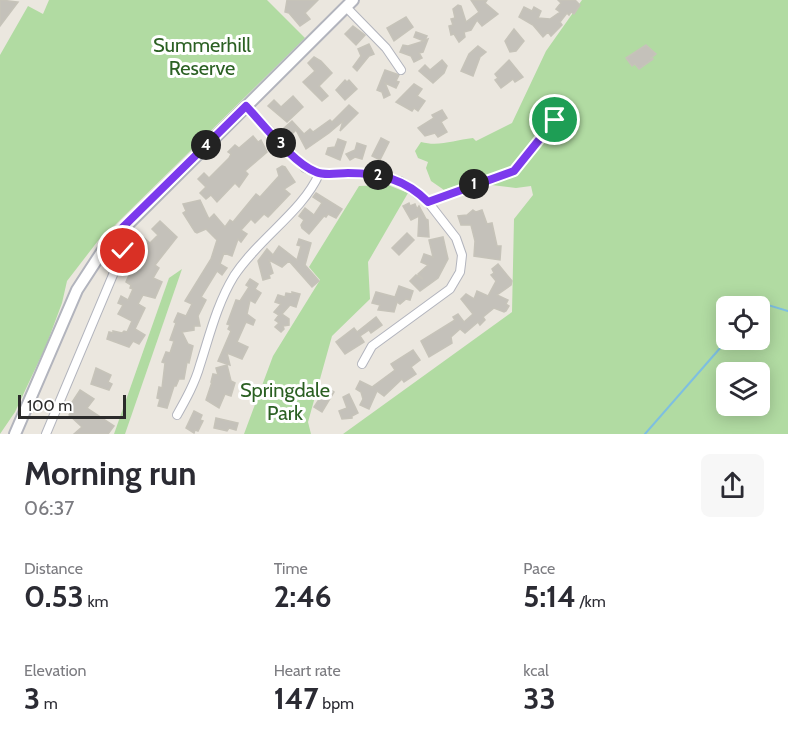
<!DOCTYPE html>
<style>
body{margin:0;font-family:Cabin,sans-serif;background:#f7f7f7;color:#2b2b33;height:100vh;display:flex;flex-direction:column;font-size:22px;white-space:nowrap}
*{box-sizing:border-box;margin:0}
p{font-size:20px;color:#7c7c81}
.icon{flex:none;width:33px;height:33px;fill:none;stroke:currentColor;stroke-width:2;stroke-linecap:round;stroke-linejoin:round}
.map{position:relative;height:434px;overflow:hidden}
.sheet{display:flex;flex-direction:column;background:#fff;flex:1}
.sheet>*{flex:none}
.fabs{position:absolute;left:716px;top:296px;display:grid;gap:12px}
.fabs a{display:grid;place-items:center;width:54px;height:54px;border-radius:9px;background:#fff;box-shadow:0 3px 15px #0003;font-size:30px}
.scale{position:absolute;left:18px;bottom:15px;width:108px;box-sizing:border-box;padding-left:6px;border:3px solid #2b2b2b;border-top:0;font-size:16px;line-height:21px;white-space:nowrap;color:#2b2b2b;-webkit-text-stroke:4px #fff;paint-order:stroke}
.pin{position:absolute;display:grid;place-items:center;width:51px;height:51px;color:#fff;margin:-26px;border:3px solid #fff;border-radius:50%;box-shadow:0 2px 6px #0007}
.km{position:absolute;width:30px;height:30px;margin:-15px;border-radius:50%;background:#222;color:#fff;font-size:16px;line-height:30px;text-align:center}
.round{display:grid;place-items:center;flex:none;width:63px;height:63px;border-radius:9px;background:#f7f7f7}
.summary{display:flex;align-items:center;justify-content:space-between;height:102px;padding:0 24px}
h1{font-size:33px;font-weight:800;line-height:45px}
.metrics{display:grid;grid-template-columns:repeat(3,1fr);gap:9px;height:102px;padding:6px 24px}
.metrics div{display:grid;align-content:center}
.metrics b{font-size:30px;font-weight:800}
.metrics small{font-size:16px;font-weight:400}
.metrics p{font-size:16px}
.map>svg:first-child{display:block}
</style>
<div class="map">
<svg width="788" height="434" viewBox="0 0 788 434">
<rect width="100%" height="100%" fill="#ebe7df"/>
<g fill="#b1dba2" fill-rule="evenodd">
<polygon points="49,0 267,0 305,38 107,233 104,233 67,281 62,303 46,346 15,412 0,434 0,55 28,6 43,14"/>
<path d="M582,0H788V434H343L512,312L514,219L533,195L531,186L516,188L467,182L444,190L431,181L426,168L428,162L418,158L415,151L421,142C439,147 454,140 473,138L476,141L512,123L546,51ZM726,306H759V339H726ZM726,372H759V405H726Z"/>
<polygon points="388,185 408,193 368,262 370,299 332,336 308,422 311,434 244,434 273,356 320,280 309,267 359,186"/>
<polygon points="182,269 125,434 114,434 169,278"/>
</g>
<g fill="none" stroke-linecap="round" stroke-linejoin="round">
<g stroke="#7ebfe1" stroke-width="2">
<polyline points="758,306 761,303 788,311"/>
<polyline points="645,434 728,339"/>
</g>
</g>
<g fill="#c4c1ba" stroke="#c6c3b9" stroke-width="1.5">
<polygon points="0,0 18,2 0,26"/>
<polygon points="287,0 318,0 305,13 310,19 300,26 289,13 285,12"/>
<polygon points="471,0 487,0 485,3 498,14 482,26 477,20 471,30 464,32 465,37 459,42 454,34 451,35 449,26 453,25 451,19 455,18 453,9 458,5 461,6 466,22 479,12"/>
<polygon points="558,0 575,0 580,5 574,14 571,12 569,15 567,13 560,22 562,25 551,36 548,32 543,37 533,25 519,17 524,7 532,11 534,7 541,11 538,18 550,19 560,12 556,9 561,3"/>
<polygon points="406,17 413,27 394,41 387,28"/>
<polygon points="353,26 365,35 356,45 345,34"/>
<polygon points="514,29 524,41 516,51 510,52 505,41"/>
<polygon points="416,32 427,36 425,40 428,39 423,52 419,53 422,58 414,62 411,56 400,52 403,45 408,46 424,41 414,37"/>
<polygon points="369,44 374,54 369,56 357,71 353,67 361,56 358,49"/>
<polygon points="646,45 656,54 651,58 653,59 639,69 635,64 632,66 626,58"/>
<polygon points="478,46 486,52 480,57 473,76 461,71 469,54"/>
<polygon points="314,57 321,61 332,73 319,86 328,96 322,101 303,82 315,71 308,63"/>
<polygon points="442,60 447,66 444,73 433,83 419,71 425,65 430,70"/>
<polygon points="509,60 523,77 515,82 513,79 501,88 495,80 498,78 495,74"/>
<polygon points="385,70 399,75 396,81 399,82 396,88 385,83 390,95 384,98 382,92 377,90"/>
<polygon points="345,80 347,82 349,80 357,89 345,100 336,90"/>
<polygon points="414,84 422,89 417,96 425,101 418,111 414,108 412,111 396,102"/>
<polygon points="293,96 303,107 287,122 268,106 274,100 281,107"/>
<polygon points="349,105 358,113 340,131 343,121 329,133 306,149 296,130 291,135 284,128 292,121 304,134 310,129 313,132 330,120 332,122"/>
<polygon points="442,110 447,118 441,122 447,132 438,137 435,133 425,136 418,128 434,118 432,115"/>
<polygon points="253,136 258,142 261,140 267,152 245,171 248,174 239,187 235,183 217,202 211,195 206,199 200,193 206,187 198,179 204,173 209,178 229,158 231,154 228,152 235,145 239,148"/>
<polygon points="381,138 389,142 380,160 372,156"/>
<polygon points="338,139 346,142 340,160 326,154 328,148 335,147"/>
<polygon points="357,143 366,146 362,159 355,157 350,160 346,154 355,150"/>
<polygon points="282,166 285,167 295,182 284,189 290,194 271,214 268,217 264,214 255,223 251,219 241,230 247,234 241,242 238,239 232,256 224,253 220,264 227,268 222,275 217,271 201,297 206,300 198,316 200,326 194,326 194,330 182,332 188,344 193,346 189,363 187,362 184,379 179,379 176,386 174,386 167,408 158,406 160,399 157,398 159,387 162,388 165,363 162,362 166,352 170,353 174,341 170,340 176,323 174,322 178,313 186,316 192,304 185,301 211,259 217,240 206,229 197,233 195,232 183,213 186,211 183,204 200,200 209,219 214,214 225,227 230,220 233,222 256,194 260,197 279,176 277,169"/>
<polygon points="316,193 342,209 336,218 328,214 326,217 324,216 309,234 302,228 301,225 304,220 299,216 305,208 314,215 322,203 313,197"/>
<polygon points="409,203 410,206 415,204 417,209 419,206 426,219 428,220 429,237 418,236 419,216 411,220 403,206"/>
<polygon points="473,210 476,212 482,210 487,224 492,223 497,246 501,246 500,260 474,256 475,241 471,225 461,225 458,216 467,215"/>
<polygon points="160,221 177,237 155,265 159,268 153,278 162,282 155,298 143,295 138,304 145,308 135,329 145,335 139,344 133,341 129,347 107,339 109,332 113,333 113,331 122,333 124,331 127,332 132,321 118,314 123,305 118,303 121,296 128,300 133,289 130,288 131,285 126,282 129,275 124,272 140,250 137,247 141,243 137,240 141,235 150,243 158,235 152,229"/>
<polygon points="407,233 414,240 399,255 392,248"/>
<polygon points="443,237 448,259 438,278 420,291 410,281 416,275 423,279 418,274 428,265 421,262 424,254 433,257 429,240"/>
<polygon points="299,239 311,243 305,265 319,281 312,287 289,261 282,267 269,260 273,273 269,275 270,278 263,280 258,261 267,249 273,255 279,246 297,260 301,246 297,245"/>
<polygon points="498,264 512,281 511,285 497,295 508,300 506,304 509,306 506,311 504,312 494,308 483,317 485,320 480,325 478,322 465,333 460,329 451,337 452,343 429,357 421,341 455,320 453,317 458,314 464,322 473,314 461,299 466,294 474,299 477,291 488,296 496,281 491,275 494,273 492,269"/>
<polygon points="250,279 258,284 255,289 261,293 255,303 250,300 247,314 255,320 253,325 246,322 237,342 248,347 242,359 227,353 230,365 218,361 231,331 228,329 230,325 227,324 236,300 240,301 249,287 246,285"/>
<polygon points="399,286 413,291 410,300 406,299 400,304 397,302 394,312 378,310 380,305 372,303 376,292 395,297"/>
<polygon points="292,292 300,294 296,307 290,305 282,314 289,319 289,325 283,326 284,329 281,332 275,327 279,323 275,320 279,315 274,312 281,304 275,302 278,295 285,297 286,293 292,294"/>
<polygon points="376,317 382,325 371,333 369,330 360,336 364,342 345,354 336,342 354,328 357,332"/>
<polygon points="413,350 420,360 411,367 416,374 404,382 402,379 384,396 377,391 369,409 360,405 363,399 361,392 356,389 360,381 372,387 395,370 391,364"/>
<polygon points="227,365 231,381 235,383 231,396 225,394 219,408 206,400 212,382 211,382 213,374 218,375 216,368"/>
<polygon points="96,368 111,375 108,382 112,384 109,390 91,384"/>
<polygon points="327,387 334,392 322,412 314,407"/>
<polygon points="80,390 94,399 87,408 114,426 108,434 74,434 82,427 69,415 71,412 67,410"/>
<polygon points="349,394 358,413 352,416 352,418 342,419 339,411 347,408 343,397"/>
<polygon points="194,411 202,415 200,420 203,421 198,431 195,430 194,433 186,428"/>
<polygon points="216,418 238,423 236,430 229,428 227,431 214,428"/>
</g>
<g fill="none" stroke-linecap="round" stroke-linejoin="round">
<g stroke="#b2b4bd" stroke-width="10">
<g id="minor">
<polyline points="346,7 386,48 401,70"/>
<polyline points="246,106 305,168 319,174 371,174 400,181 428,202 456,238 462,255 461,264 460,272 450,289 372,346 362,364"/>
<polyline points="428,202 514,171 564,106"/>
<path d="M177,415C186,399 195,383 200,365C210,334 217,304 234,276C258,239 303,211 319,174"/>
<polyline points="46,434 123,251 125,240 119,232"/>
</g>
</g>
<g stroke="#b2b4bd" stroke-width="14">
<polyline id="secondary" points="15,434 77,290 105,247 353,0"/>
</g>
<use href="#minor" stroke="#fff" stroke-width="8"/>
<use href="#secondary" stroke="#fff" stroke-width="10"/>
</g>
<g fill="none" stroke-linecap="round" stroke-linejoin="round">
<g stroke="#fff" stroke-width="12">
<path id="route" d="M123,251L125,240L119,231L246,106C263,124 294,164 316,172C325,176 338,173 348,173C380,173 405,179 428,202L514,171L555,120"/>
</g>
<use href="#route" stroke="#7c3aed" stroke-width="8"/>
</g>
<g text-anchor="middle" stroke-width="6" stroke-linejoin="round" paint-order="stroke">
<g font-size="20" fill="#2b6023" stroke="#fff">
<text x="202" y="52">Summerhill<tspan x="202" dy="23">Reserve</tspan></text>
<text x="285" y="397">Springdale<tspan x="285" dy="23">Park</tspan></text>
</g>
</g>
</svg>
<div class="fabs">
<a><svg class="icon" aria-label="locate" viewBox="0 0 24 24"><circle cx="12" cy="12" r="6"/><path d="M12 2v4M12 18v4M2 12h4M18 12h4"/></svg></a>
<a><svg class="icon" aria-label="layers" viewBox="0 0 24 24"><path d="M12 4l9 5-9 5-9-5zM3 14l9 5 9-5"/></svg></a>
</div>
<div class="scale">100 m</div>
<div class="pin" style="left:555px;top:120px;background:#1e9e55"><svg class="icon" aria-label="arrive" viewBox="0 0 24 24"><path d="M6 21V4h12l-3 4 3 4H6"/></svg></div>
<div class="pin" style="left:123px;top:251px;background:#d93025"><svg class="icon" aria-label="check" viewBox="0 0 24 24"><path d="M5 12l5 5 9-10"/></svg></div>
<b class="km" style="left:474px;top:184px">1</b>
<b class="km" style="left:378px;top:175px">2</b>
<b class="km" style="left:281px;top:143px">3</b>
<b class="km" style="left:206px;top:145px">4</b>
</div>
<section class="sheet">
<div class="summary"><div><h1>Morning run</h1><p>06:37</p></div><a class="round"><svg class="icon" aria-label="share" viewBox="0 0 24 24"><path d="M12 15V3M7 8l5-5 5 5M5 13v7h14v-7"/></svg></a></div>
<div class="metrics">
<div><p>Distance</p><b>0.53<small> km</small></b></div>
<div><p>Time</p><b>2:46</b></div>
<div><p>Pace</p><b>5:14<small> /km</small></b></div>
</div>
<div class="metrics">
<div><p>Elevation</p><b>3<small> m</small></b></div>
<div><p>Heart rate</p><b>147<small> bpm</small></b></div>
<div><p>kcal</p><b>33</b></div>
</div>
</section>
